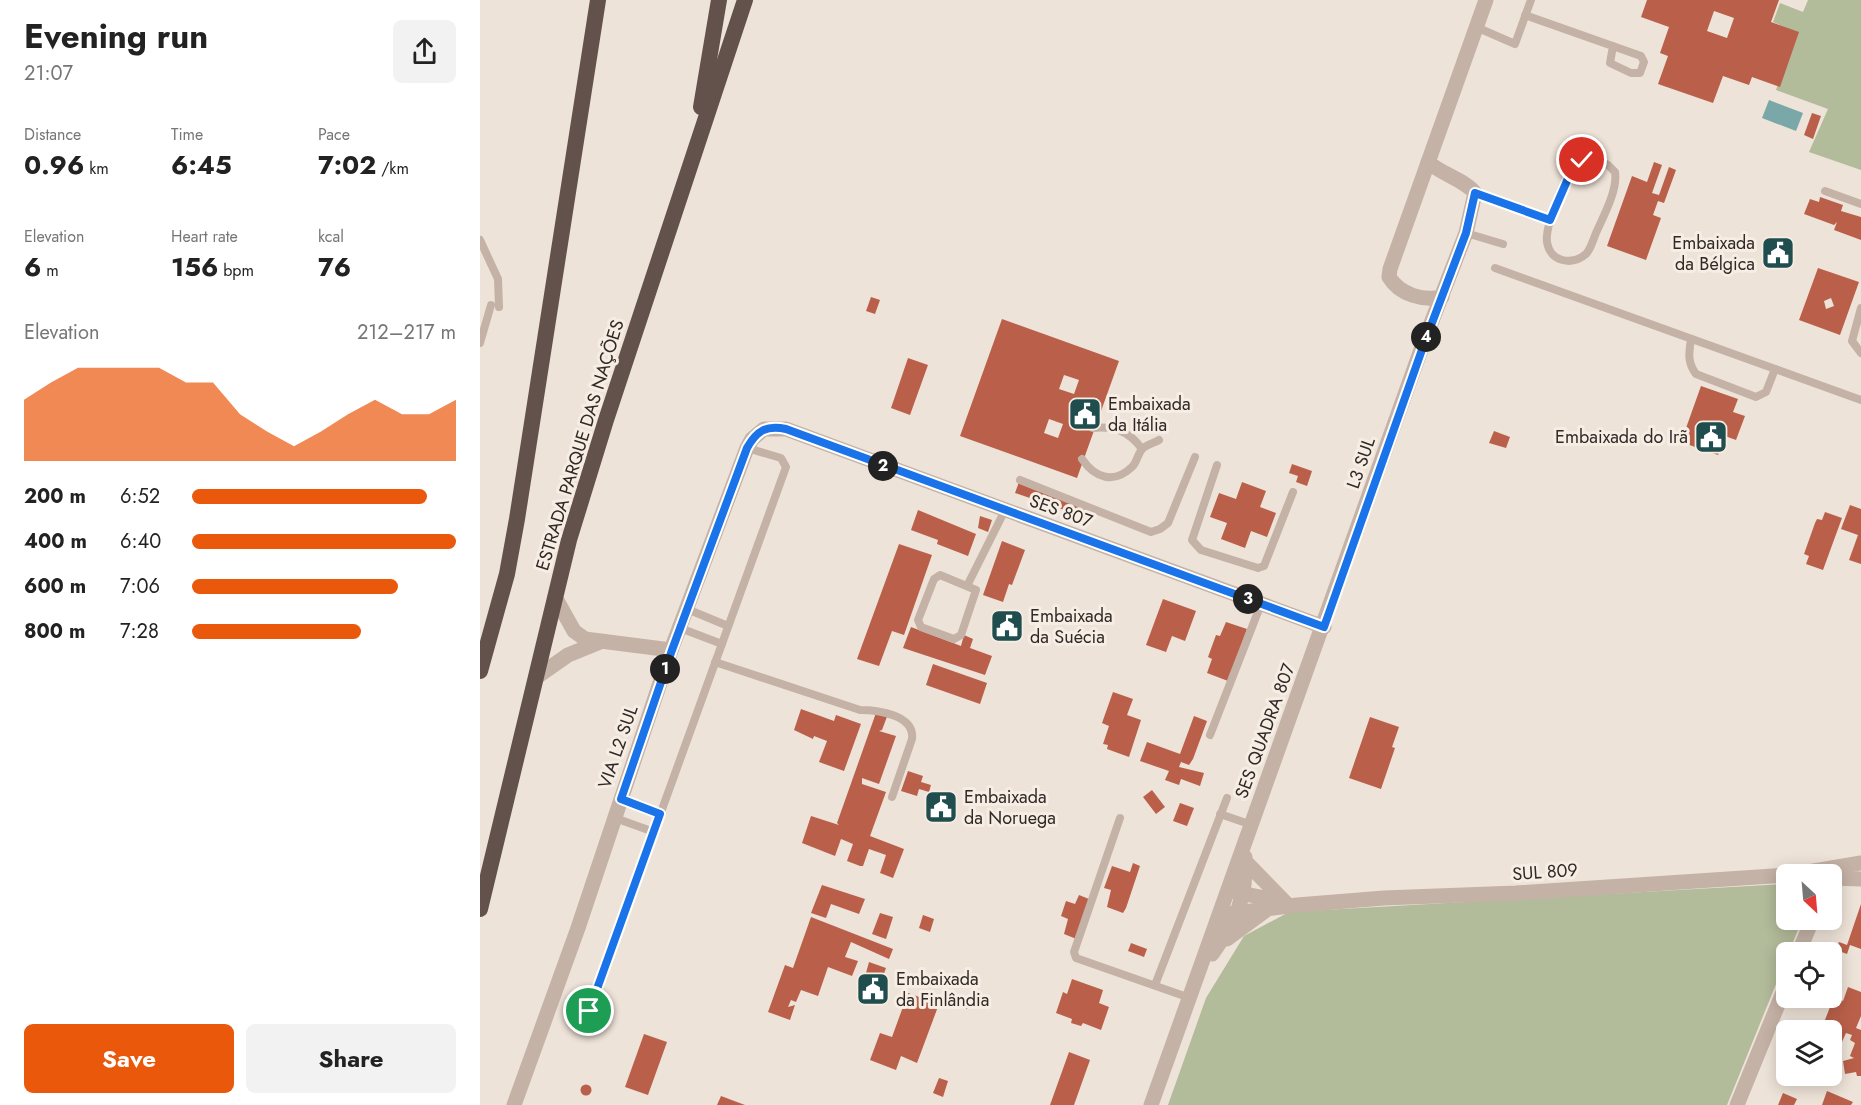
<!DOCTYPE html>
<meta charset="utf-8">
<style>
body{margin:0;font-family:Jost,sans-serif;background:#f2f2f2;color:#222;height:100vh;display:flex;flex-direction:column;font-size:22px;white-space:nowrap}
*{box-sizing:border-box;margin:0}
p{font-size:20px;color:#767676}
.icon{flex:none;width:33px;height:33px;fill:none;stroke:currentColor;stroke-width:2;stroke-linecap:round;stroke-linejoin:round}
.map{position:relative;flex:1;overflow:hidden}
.sheet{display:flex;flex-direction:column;background:#fff;width:480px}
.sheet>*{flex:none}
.needle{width:39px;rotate:154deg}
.tools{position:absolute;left:1296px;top:864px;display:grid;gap:12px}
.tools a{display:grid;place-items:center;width:66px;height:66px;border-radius:9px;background:#fff;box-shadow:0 3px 15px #0003;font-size:30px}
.pin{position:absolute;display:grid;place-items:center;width:51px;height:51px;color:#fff;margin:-26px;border:3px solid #fff;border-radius:50%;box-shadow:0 2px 6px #0007}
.km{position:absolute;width:30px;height:30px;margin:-15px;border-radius:50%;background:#222;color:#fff;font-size:16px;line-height:30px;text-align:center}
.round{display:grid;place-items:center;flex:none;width:63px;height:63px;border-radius:9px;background:#f2f2f2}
.overview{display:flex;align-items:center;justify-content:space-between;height:102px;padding:0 24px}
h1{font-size:33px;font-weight:700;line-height:45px}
.figures{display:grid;grid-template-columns:repeat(3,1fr);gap:9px;height:102px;padding:6px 24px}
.figures div{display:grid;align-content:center}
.figures b{font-size:26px;font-weight:700}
.figures small{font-size:16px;font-weight:400}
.figures p{font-size:16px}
.chart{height:168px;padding:12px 24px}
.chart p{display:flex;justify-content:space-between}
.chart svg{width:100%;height:108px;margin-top:6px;fill:#ea580c;opacity:.7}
.action{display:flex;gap:12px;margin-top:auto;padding:12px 24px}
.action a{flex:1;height:69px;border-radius:9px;background:#ea580c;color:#fff;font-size:24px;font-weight:700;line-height:69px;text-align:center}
.action a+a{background:#f2f2f2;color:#222}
ul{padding:0 24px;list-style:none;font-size:20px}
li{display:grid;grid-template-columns:96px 72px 1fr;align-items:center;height:45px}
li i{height:15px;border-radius:8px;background:#ea580c}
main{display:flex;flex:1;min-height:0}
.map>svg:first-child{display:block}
</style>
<main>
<section class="sheet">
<div class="overview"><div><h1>Evening run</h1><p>21:07</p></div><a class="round"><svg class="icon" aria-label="share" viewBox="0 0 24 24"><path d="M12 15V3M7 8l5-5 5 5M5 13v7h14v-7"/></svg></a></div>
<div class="figures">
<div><p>Distance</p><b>0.96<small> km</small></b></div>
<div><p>Time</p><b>6:45</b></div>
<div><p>Pace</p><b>7:02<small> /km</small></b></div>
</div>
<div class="figures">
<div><p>Elevation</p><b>6<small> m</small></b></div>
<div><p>Heart rate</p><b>156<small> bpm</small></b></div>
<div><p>kcal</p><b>76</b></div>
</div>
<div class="chart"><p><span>Elevation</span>212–217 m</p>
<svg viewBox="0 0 160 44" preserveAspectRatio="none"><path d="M0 44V19L10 12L20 6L30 6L40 6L50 6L60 12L70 12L80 25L90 32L100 38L110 32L120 25L130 19L140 25L150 25L160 19V44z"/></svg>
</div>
<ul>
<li><b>200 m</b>6:52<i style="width:89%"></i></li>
<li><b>400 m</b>6:40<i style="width:100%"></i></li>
<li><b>600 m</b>7:06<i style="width:78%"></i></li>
<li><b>800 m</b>7:28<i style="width:64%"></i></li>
</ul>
<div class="action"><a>Save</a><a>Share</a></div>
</section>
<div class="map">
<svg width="1381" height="1105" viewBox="0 0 1381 1105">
<rect width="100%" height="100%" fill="#eee3d8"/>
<g fill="#b2bb9a">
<polygon points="1328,0 1381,0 1381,170 1329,152 1348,109 1296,90 1316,32 1293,22 1300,3 1323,12"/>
<polygon points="1305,884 1306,920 1322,920 1247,1105 688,1105 726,998 764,936 809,912"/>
</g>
<polygon fill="#7aa8a8" points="1289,100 1323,113 1316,131 1282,118"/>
<g fill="#ba604a" fill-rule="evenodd">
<path d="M1167,0H1299L1291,22L1319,32L1300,87L1272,77L1269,85L1243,76L1233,103L1178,84L1188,56L1180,53L1189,27L1161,17ZM1234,11L1254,18L1247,38L1227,31Z"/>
<polygon points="1332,113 1341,116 1333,139 1324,135"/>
<polygon points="1174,162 1182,165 1172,193 1179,195 1189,167 1196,170 1184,203 1178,201 1173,215 1181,218 1166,260 1127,246 1152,176 1167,182"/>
<polygon points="1340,197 1363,205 1361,211 1381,217 1381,240 1354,230 1357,222 1354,225 1324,214 1330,199 1339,202"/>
<path d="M1338,268L1379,282L1360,335L1319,320ZM1351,298L1354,306L1346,309L1344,301Z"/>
<polygon points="391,297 400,300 395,314 386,311"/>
<path d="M522,319L639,361L597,478L480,436ZM584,375L599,380L594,394L579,389ZM569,419L583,424L578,438L564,433Z"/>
<polygon points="428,358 448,365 430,415 411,408"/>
<polygon points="1221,386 1258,399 1253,412 1265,416 1256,440 1245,436 1238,455 1201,442"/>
<polygon points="1014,431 1030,437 1026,448 1009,443"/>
<polygon points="812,464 832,471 827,486 816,482 818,476 809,473"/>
<polygon points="539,482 611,508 608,518 535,493"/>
<polygon points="762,482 786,491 780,507 796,513 787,537 771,531 765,548 741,539 747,523 730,517 739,493 756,499"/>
<polygon points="1370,505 1381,509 1381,564 1369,560 1378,535 1361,529"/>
<polygon points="438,510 496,534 488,556 457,544 458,540 431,530"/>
<polygon points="1345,512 1362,518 1343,570 1326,564 1329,556 1324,554 1335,523 1337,519 1342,520"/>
<polygon points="500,516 512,520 508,532 498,528"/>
<polygon points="522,541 545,550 532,585 529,584 523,602 503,595"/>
<polygon points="419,544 452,555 424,635 412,631 399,666 377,659"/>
<polygon points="683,599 716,611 705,641 692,636 686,652 666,645"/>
<polygon points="746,622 767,629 748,681 727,673 732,659 728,657 736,635 740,636"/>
<polygon points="431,627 481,646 484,635 493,639 490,648 512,656 505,675 423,648"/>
<polygon points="453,664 507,683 500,704 446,685"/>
<polygon points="633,692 653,699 647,715 661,720 649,757 627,749 628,745 623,744 629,726 622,723"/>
<polygon points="321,709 354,721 356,715 381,724 364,771 339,762 347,741 334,736 333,739 314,730"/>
<polygon points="397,710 408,714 402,730 399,731 416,736 399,784 382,778 382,784 406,792 390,836 424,849 413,878 400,873 406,855 389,849 383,866 380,866 367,861 373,844 361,839 355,856 322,843 331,816 359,825 357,823"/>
<polygon points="714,716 727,721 713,759 709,765 701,762 699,767 724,773 720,786 701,779 699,785 685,780 689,771 660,761 667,742 700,754"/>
<polygon points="890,717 919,727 912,747 915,748 901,789 869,778"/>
<polygon points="428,771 443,776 441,782 451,785 449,792 439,789 437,796 421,791"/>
<polygon points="672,790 685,807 676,814 663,797"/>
<polygon points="700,803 714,808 707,826 693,821"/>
<polygon points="653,863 660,866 646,908 643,913 627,907 631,890 624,888 632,866 650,872"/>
<polygon points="342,885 385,899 379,914 351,904 346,918 331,913"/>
<polygon points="599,895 614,901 599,940 584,934 588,919 581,916 586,901 595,904"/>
<polygon points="1381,904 1381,949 1370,945 1367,954 1356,950 1359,942 1367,945"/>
<polygon points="400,913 413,917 406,939 392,934"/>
<polygon points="443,915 454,919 450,932 439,928"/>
<polygon points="331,917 413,949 409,959 371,942 365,957 378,961 372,976 348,967 338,996 321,990 316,1002 311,1000 308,1007 315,1005 310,1020 288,1012 305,965 313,968"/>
<polygon points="651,943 667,949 664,957 648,951"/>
<polygon points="389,962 406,968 402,979 386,973"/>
<polygon points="592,979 623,990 619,1003 629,1007 621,1030 603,1023 601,1026 591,1023 592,1019 576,1013 583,992 587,994"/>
<polygon points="1368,987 1381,992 1381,1016 1376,1028 1381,1030 1381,1076 1377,1076 1376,1072 1365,1074 1363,1061 1374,1058 1370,1056 1375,1043 1370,1040 1372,1035 1366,1033 1361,1044 1352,1040 1352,1030 1341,1030 1354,997 1363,1001"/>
<polygon points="473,992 490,999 487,1009 470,1002"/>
<polygon points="428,993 459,1004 437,1063 421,1056 416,1070 390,1060 400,1033 412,1037"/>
<polygon points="164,1034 187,1042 168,1095 145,1087"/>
<polygon points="589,1052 610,1060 594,1105 570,1105"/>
<polygon points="459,1078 468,1081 463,1097 453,1093"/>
<circle cx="106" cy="1090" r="5.5"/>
<polygon points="1347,1091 1373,1102 1371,1105 1342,1105"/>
<polygon points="1303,1093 1317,1099 1314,1105 1298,1105"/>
<polygon points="241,1096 265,1105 237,1105"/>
</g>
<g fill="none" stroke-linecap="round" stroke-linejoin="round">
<g stroke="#c5b2a6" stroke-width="8">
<polyline points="1045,15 1161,56 1164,62 1160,73 1151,73 1130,63 1133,46"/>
<polyline points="996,27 1035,44 1051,0"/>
<path d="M1117,159L1128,165L1135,172C1138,190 1123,217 1116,233C1113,240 1111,249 1106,254C1092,266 1070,262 1067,242C1065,227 1084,175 1095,165C1102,160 1109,158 1117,159Z"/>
<polyline points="1345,191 1381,204"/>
<polyline points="995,193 1070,220"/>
<polyline points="986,233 1023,244"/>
<polyline points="0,240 18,279 19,307"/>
<polyline points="1015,268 1381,400"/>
<polyline points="1381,308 1372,341 1381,353"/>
<path d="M1211,339C1209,353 1207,362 1216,374L1276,397L1286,392L1295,369"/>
<polyline points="0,343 11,305"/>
<path d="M613,428C635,426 649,431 662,449"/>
<path d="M602,459C615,478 634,485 653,466C657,461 658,454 662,449C666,445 674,443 679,440"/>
<polyline points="737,465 712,540 721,550 778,568 784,566 813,492"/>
<polyline points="540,480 671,532 680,529 688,523 715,457"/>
<polygon points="460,575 496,590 481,635 474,639 441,627 438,620 454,579"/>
<polyline points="488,584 524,512"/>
<polyline points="207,609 248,626"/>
<polyline points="200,628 242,644"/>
<path d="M235,662L380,710C398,710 435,715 432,739L412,797"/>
<polyline points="730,735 781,604"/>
<polyline points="141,799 180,815"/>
<polyline points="740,814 772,825"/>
<polyline points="135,818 174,832"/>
<polyline points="640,818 594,952 596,958 710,998"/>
<polyline points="675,985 747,798"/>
<polyline points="109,1011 306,467 301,458 267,448"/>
</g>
<g stroke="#c5b2a6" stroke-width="15">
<path d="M962,297C943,301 920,295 909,277L910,269L1006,0"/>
<polyline points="75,597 94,631 105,639 191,650"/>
<polyline points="58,676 88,655 120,642"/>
<polyline points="765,861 803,900"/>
<polyline points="1316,874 1381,863"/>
<polyline points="1352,878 1381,879"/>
<polyline points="755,892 805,902"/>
<polyline points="740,915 817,905 904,898 1036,893 1322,874"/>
<polyline points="747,939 785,911"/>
<polyline points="1319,952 1332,920"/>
<path d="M732,954C756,921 767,898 765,857"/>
<polyline points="34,1105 98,928 191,650 267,448 272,439 284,429 306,429 844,627"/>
<path d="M671,1105L943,344L986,233L995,193C985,180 961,174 948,162"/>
<polyline points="1257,1105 1306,985"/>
</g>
<g stroke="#62524b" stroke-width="16">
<polyline points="221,107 239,0"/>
<polyline points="0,671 27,574 37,519 118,0"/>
<polyline points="0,909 89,540 126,420 265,0"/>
</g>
</g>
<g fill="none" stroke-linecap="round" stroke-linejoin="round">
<g stroke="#fff" stroke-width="12">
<path id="route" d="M109,1011L180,814L141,799L192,650L267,448C277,430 287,425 306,429L844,627L944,344L986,233L995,193L1070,220L1093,167L1102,160"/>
</g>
<use href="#route" stroke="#1a73e8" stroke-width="8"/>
</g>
<defs>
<g id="civic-square" transform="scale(1.725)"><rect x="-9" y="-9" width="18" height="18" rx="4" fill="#204e4e" stroke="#f6ede4"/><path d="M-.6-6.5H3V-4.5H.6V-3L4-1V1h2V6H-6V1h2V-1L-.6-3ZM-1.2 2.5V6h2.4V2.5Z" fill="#fff"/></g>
</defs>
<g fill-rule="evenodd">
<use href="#civic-square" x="1298" y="253"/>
<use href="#civic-square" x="605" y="414"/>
<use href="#civic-square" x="1231" y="437"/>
<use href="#civic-square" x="527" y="626"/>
<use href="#civic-square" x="461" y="807"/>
<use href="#civic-square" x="393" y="989"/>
</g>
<g text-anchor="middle" stroke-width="6" stroke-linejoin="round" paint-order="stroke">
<g font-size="18" fill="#312926" stroke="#f6ede4" text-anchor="start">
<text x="1275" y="249" text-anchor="end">Embaixada<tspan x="1275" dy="21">da Bélgica</tspan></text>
<text x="628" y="410">Embaixada<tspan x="628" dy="21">da Itália</tspan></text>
<text x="1208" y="443" text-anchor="end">Embaixada do Irã</text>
<text x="550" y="622">Embaixada<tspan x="550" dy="21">da Suécia</tspan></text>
<text x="484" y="803">Embaixada<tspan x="484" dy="21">da Noruega</tspan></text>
<text x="416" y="985">Embaixada<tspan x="416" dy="21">da Finlândia</tspan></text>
</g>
<g font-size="18" fill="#312926" stroke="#f6ede4">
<text transform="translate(100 445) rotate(-73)" y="6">ESTRADA PARQUE DAS NAÇÕES</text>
<text transform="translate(881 463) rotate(-71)" y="6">L3 SUL</text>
<text transform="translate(581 511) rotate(20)" y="6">SES 807</text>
<text transform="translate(785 731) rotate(-70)" y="6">SES QUADRA 807</text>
<text transform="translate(138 747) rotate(-71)" y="6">VIA L2 SUL</text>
<text transform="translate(1065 872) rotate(-4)" y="6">SUL 809</text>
</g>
</g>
</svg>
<div class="tools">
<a><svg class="needle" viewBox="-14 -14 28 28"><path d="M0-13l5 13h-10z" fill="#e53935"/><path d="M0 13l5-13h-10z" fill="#767676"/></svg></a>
<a><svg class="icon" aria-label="locate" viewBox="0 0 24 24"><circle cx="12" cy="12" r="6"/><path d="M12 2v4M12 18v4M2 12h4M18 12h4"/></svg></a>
<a><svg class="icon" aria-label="layers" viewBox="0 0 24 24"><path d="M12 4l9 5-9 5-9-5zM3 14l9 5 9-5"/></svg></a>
</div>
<div class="pin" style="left:109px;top:1011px;background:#1e9e55"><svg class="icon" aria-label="arrive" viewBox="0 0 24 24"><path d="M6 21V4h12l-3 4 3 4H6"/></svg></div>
<div class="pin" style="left:1102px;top:160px;background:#d93025"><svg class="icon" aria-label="check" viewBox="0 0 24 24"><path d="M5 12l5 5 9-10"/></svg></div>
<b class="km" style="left:185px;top:669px">1</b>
<b class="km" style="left:403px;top:466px">2</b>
<b class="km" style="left:768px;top:599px">3</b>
<b class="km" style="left:946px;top:337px">4</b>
</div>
</main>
